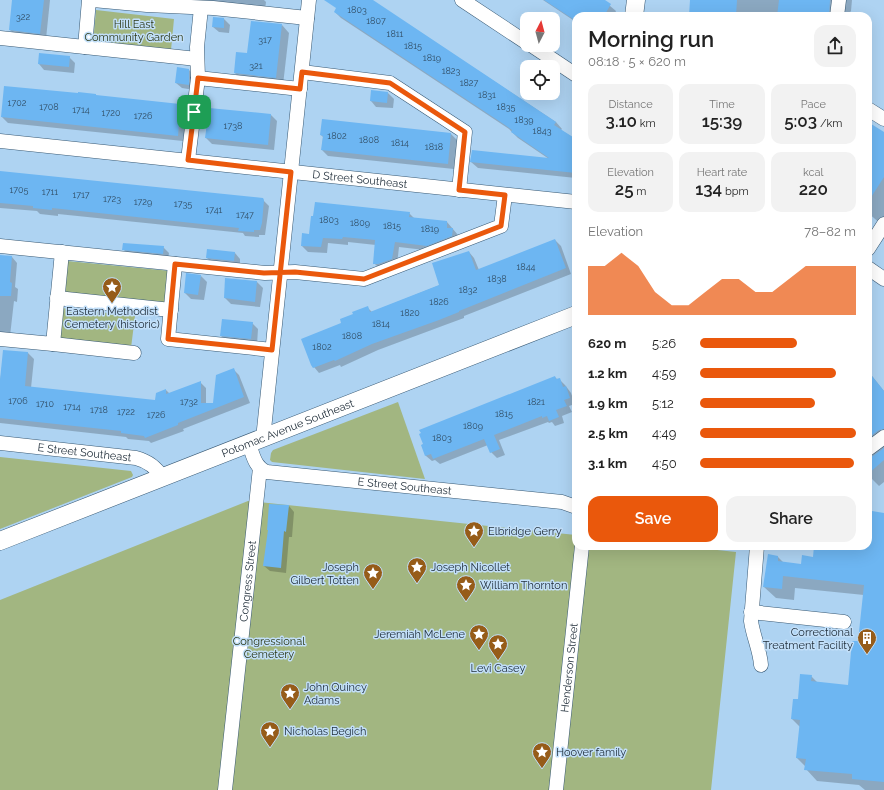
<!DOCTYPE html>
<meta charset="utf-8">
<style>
body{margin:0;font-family:Raleway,sans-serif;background:#f2f2f2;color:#222;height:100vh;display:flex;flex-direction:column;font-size:15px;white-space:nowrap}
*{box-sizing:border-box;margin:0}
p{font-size:13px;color:#767676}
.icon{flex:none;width:22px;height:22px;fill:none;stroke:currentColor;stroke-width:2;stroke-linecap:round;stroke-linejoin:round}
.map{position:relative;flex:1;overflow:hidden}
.panel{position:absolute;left:572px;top:12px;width:300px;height:538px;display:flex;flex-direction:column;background:#fff;border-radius:12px;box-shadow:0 4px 16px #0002}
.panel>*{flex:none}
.needle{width:26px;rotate:6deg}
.buttons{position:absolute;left:520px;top:12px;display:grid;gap:8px}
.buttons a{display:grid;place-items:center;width:40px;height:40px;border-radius:8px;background:#fff;box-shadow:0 4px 16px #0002;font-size:20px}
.pin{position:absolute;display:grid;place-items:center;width:34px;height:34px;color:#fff;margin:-17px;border-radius:8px;box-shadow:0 2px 6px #0006}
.round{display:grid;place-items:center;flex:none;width:42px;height:42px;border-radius:12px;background:#f2f2f2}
.headline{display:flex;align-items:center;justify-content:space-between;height:68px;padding:0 16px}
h1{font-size:22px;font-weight:600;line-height:30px}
.stats{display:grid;grid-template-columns:repeat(3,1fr);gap:6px;height:68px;padding:4px 16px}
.stats div{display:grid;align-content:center;border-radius:10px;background:#f2f2f2;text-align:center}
.stats b{font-size:17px;font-weight:600}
.stats small{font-size:11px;font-weight:400}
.stats p{font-size:11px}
.chart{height:112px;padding:8px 16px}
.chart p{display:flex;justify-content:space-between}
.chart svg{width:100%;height:72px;margin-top:4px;fill:#ea580c;opacity:.7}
.action{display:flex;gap:8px;margin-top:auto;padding:8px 16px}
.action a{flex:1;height:46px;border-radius:12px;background:#ea580c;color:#fff;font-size:16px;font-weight:600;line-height:46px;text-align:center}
.action a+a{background:#f2f2f2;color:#222}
ul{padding:0 16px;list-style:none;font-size:13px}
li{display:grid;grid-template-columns:64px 48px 1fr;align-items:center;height:30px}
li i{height:10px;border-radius:5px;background:#ea580c}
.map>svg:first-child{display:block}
</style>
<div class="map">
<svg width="884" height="790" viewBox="0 0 884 790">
<rect width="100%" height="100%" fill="#aed3f2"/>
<g fill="#a2b681">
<polygon points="96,10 174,19 171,50 93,42"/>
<polygon points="67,261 171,271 166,303 64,293"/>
<polygon points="62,308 135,316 131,348 58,340"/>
<polygon points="398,402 425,479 272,462 270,460 271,453 273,450"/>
<polygon points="0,457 131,471 133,475 132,477 0,529"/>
<polygon points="248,501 576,535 576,546 680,546 736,552 711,790 0,790 0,600"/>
</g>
<g fill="#0003">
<polygon points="13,0 50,0 46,39 16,36 10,30"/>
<polygon points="201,0 264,0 266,2 265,10 205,4"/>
<polygon points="342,0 371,0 556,122 562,129 561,130 576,140 576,178 478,168 471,162 549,159 518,138 509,129 341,18 335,12"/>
<polygon points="543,0 603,0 616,11 614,16 576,16 576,22"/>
<polygon points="691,0 852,0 851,11 847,16 765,16 754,15 754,16 690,16"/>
<polygon points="214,18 224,19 230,25 229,33 219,32 213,27"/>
<polygon points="282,25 289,33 283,85 242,81 235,73 248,54"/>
<polygon points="69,57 75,63 74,73 44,70 39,64"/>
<polygon points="189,70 195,76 194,90 182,88 176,83"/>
<polygon points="388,93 394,99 393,108 376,107 371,101"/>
<polygon points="179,105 185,111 184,117 186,118 183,141 8,123 2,117"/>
<polygon points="210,109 271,115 277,121 274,150 212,144 206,138"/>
<polygon points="323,120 451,134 457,140 454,169 328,156 322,150 323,137 321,135"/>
<polygon points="868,123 884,133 884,223 881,224 868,213"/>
<polygon points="0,172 262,199 269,206 265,235 259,235 259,237 245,236 243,233 58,214 58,216 40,214 37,211 0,208"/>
<polygon points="409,213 415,219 447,222 458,235 457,242 433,251 399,247 397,265 380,269 374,263 376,245 348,242 348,245 328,243 327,253 308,252 302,246 310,235"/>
<polygon points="555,240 561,246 571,274 464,316 464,318 445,325 378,350 341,367 340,365 319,373 314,367 343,324 367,307 372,312 440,285 469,252 474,258 479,270"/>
<polygon points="163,247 169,253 168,259 129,255 124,250"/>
<polygon points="235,253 240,259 240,267 213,264 207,258"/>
<polygon points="0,256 12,257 17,263 15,287 18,289 17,302 14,301 10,336 0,339"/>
<polygon points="201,276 207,282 204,300 191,299 185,293"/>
<polygon points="257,282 263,288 260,307 231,304 225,298"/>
<polygon points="252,323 258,329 257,345 227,341 221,336"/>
<polygon points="4,351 28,353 34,359 31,388 156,401 157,394 166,390 170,394 200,382 206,388 206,404 214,404 233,369 239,375 250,403 183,429 184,431 151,443 149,441 128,439 126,437 0,423 0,382"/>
<polygon points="868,371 884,391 884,482 879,486 868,475"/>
<polygon points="555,377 558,380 559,379 565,385 571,393 575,404 569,406 572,412 562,416 564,423 555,426 552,422 549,423 548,422 499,440 505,455 497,458 491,452 488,445 440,464 435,460 432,461 426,456 422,445"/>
<polygon points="289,506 294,512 292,537 289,537 286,573 270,571 264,566"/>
<polygon points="884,514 884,790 865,790 859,785 817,781 806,769 806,767 797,758 800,727 792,719 799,700 811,676 818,683 849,686 859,643 864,595 795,588 794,600 776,598 764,587 778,557 784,563 802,565 814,558 815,546 868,546 868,519 872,519"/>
</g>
<g fill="#6db6f2">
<polygon points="12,0 44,0 40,34 9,30"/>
<polygon points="324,0 373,0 556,122 554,125 576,139 576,173 470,162 472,150 549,158 511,132 512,130 502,123 334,12 336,8"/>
<polygon points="544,0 605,0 611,4 604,16 576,16 576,21"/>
<polygon points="690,0 737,0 736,16 689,16"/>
<polygon points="779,0 830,0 829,16 777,16"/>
<polygon points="213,17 224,18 224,28 212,27"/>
<polygon points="251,21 282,24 276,78 234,73 236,52 247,53"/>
<polygon points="39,53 70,56 69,67 38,64"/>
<polygon points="177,67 189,69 189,85 175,83"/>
<polygon points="4,86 78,93 78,92 96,94 96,95 180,104 179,111 180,111 178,136 1,117"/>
<polygon points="371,90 388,92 387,103 370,101"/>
<polygon points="209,108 271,114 268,145 205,138"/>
<polygon points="322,119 451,133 448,164 321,150 323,136 320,135"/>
<polygon points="868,122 884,132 884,177 868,202"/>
<polygon points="0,171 263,198 264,200 262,223 260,230 254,230 254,232 238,231 239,228 52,208 52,210 33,208 33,206 0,203"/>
<polygon points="315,202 410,212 409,217 447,221 447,228 453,228 452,236 427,246 395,242 392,259 378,264 373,264 375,240 343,237 342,239 323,238 321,247 301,246 302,233 309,234 311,216 313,216"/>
<polygon points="555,239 566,268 459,311 459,312 439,320 372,344 335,361 334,360 313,368 311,365 301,339 341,323 340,319 353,314 352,312 368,306 370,312 439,285 432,263 469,251 476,270"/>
<polygon points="123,243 164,246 163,254 122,250"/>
<polygon points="207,249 235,252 234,261 206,258"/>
<polygon points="0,255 12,256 10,282 12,283 11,296 0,296"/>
<polygon points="186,273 201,275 198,295 184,293"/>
<polygon points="225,278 257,281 255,302 224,298"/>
<polygon points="222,319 253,322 251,339 220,336"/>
<polygon points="3,350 28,352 25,386 155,400 156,393 166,389 166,394 201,381 201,403 213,403 216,375 234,368 244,397 178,423 178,425 145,438 144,436 121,433 121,431 0,418 0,380"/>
<polygon points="868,371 884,391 884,429 879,430 868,438"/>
<polygon points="555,376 556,379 560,378 563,387 566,386 570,398 564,400 567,406 556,410 559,417 549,421 547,416 542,418 542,416 494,435 500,449 490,453 484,439 433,459 431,454 425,456 421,445 423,444 419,434 421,433 419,430"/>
<polygon points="884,448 884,460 868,474 868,457 873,456"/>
<polygon points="269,504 289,505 286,532 284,531 281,568 263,566 268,530 267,530"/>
<polygon points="872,511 884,513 884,782 852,779 852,774 804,770 806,759 796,758 800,720 791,719 793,699 798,699 800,674 812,675 811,681 848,685 852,641 858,641 864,585 783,576 782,589 763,587 768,554 778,556 778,561 801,564 802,555 813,557 814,546 868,546 868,518 871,518"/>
</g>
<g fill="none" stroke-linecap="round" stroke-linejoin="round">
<g stroke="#385974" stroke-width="15">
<g id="minor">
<polyline points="93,0 147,5 213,8 307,18"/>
<polyline points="462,0 527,43"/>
<polyline points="837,16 839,0"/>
<polyline points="0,38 197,59"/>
<polyline points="531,45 576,75"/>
<polyline points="85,47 89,0"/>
<polyline points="302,72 390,83 465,132 459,190"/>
<polyline points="198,78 300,89"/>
<polyline points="868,109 884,119"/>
<path id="s1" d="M0,141L576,202"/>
<polyline points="188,160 198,78 197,47 201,8"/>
<polyline points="0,246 265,273 295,272 364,279 501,226 505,195"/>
<polyline points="868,249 884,224"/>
<polyline points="175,264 168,339 272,350"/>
<polyline points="868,268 884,279"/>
<polyline points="57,298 171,310"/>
<polyline points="0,339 53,344 62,252"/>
<polyline points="53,344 134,353"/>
<polyline points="263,439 309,0"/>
<path id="s2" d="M0,443L136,458C147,461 156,467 162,477"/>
<path id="s3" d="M249,444C253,455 255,468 267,472L562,502L576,507"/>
<polyline points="868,449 884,437"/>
<path d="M757,546L751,621C753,636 760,650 761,665"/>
<polyline points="751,612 844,622"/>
<path id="s4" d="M225,790L260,468"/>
<path id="s5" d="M556,790L582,546"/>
</g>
</g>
<g stroke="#385974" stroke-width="19">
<g id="major">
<polyline points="634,16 636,0"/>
<path id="s6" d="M0,541L576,315"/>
</g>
</g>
<use href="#minor" stroke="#fff" stroke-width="14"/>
<use href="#major" stroke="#fff" stroke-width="18"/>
</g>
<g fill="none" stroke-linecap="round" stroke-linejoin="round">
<g stroke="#fff" stroke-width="8">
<polyline id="route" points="194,112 188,160 291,172 272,350 168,339 175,264 264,273 295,272 364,279 501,226 505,195 459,190 465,132 390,83 302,72 300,89 198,78 194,112"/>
</g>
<use href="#route" stroke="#ea580c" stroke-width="5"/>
</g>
<defs>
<g id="sight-pin" transform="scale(1)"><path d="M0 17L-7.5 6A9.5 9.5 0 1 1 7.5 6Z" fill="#965c19" stroke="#c2dff9"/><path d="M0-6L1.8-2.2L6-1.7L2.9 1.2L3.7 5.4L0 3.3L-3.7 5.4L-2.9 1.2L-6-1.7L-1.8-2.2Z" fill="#fff"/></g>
<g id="building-pin" transform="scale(1)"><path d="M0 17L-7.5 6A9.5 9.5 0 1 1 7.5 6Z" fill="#965c19" stroke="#c2dff9"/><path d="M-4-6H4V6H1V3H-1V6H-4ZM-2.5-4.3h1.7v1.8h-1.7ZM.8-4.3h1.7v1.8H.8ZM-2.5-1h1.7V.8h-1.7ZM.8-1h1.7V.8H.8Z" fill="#fff"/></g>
</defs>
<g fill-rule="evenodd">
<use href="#sight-pin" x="112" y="287"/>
<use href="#sight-pin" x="474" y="531"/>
<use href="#sight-pin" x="417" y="567"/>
<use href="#sight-pin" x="373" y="573"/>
<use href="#sight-pin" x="466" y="585"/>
<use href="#sight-pin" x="479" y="634"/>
<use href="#building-pin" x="867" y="638"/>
<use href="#sight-pin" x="498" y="644"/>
<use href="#sight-pin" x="290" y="693"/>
<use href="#sight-pin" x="270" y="731"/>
<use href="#sight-pin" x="542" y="752"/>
</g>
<g text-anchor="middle" stroke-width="3" stroke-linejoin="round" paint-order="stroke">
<g font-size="9" fill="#314e66">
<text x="357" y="13">1803</text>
<text x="23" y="20">322</text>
<text x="376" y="24">1807</text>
<text x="395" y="37">1811</text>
<text x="265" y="43">317</text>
<text x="413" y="49">1815</text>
<text x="432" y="61">1819</text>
<text x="256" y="69">321</text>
<text x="451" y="74">1823</text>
<text x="469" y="86">1827</text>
<text x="487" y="98">1831</text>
<text x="17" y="106">1702</text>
<text x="49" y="110">1708</text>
<text x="506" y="110">1835</text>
<text x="81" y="113">1714</text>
<text x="111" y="116">1720</text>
<text x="143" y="119">1726</text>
<text x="524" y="123">1839</text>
<text x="233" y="129">1738</text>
<text x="542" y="134">1843</text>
<text x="337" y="139">1802</text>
<text x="369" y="143">1808</text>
<text x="400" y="146">1814</text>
<text x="434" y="150">1818</text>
<text x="19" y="193">1705</text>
<text x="50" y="195">1711</text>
<text x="81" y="198">1717</text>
<text x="112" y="202">1723</text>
<text x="143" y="205">1729</text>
<text x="183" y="207">1735</text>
<text x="214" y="213">1741</text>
<text x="245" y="218">1747</text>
<text x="329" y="223">1803</text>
<text x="360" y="226">1809</text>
<text x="392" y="229">1815</text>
<text x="430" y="232">1819</text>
<text x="526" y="270">1844</text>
<text x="497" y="282">1838</text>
<text x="468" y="293">1832</text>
<text x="439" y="305">1826</text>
<text x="410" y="316">1820</text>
<text x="381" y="327">1814</text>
<text x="352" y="339">1808</text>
<text x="322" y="350">1802</text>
<text x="18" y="404">1706</text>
<text x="189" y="405">1732</text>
<text x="536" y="405">1821</text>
<text x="45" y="407">1710</text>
<text x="72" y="410">1714</text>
<text x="99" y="413">1718</text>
<text x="126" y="415">1722</text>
<text x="504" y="417">1815</text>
<text x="156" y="418">1726</text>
<text x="473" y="429">1809</text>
<text x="442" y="441">1803</text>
</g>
<g font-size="11" fill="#2b3714" stroke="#c2dff9">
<text x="134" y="28">Hill East<tspan x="134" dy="13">Community Garden</tspan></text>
<text x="269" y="645">Congressional<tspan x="269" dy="13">Cemetery</tspan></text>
</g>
<g font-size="11" fill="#1d2b37" stroke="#c2dff9">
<text dy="4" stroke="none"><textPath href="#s1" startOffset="362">D Street Southeast</textPath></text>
<text dy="4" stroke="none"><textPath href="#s6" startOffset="309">Potomac Avenue Southeast</textPath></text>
<text dy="4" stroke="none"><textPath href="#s2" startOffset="85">E Street Southeast</textPath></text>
<text dy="4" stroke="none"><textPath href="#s3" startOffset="173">E Street Southeast</textPath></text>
<text dy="4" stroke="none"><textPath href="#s4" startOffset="210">Congress Street</textPath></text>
<text dy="4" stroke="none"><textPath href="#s5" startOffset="123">Henderson Street</textPath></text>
</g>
<g font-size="11" fill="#1d2b37" stroke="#c2dff9" text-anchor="start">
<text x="112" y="315" text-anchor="middle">Eastern Methodist<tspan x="112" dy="13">Cemetery (historic)</tspan></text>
<text x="488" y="535">Elbridge Gerry</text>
<text x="359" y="571" text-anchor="end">Joseph<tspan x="359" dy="13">Gilbert Totten</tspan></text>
<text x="431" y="571">Joseph Nicollet</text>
<text x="480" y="589">William Thornton</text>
<text x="853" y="636" text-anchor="end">Correctional<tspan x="853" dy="13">Treatment Facility</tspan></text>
<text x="465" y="638" text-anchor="end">Jeremiah McLene</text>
<text x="498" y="672" text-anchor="middle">Levi Casey</text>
<text x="304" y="691">John Quincy<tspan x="304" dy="13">Adams</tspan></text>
<text x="284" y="735">Nicholas Begich</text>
<text x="556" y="756">Hoover family</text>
</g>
</g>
</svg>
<div class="buttons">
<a><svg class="needle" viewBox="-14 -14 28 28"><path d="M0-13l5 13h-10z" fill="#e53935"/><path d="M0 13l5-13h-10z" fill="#767676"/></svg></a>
<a><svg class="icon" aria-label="locate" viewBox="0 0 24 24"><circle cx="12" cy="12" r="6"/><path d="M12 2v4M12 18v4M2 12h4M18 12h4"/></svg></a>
</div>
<div class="pin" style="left:194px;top:112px;background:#1e9e55"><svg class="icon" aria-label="arrive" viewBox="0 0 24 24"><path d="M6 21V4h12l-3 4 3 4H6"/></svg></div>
<section class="panel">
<div class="headline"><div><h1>Morning run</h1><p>08:18 · 5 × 620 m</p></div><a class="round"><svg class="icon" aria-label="share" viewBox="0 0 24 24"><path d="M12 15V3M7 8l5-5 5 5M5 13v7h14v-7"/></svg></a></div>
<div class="stats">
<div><p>Distance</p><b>3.10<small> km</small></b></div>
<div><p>Time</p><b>15:39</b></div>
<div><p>Pace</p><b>5:03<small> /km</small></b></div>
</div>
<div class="stats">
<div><p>Elevation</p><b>25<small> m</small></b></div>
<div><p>Heart rate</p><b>134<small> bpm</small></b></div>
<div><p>kcal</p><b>220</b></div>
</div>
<div class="chart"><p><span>Elevation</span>78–82 m</p>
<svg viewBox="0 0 160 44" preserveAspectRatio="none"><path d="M0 44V14L10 14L20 6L30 14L40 30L50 38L60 38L70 30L80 22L90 22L100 30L110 30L120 22L130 14L140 14L150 14L160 14V44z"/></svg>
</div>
<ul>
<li><b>620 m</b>5:26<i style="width:62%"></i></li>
<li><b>1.2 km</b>4:59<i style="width:87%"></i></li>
<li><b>1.9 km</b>5:12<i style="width:74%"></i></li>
<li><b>2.5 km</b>4:49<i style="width:100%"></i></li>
<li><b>3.1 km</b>4:50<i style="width:99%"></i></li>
</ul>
<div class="action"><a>Save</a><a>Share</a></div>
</section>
</div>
